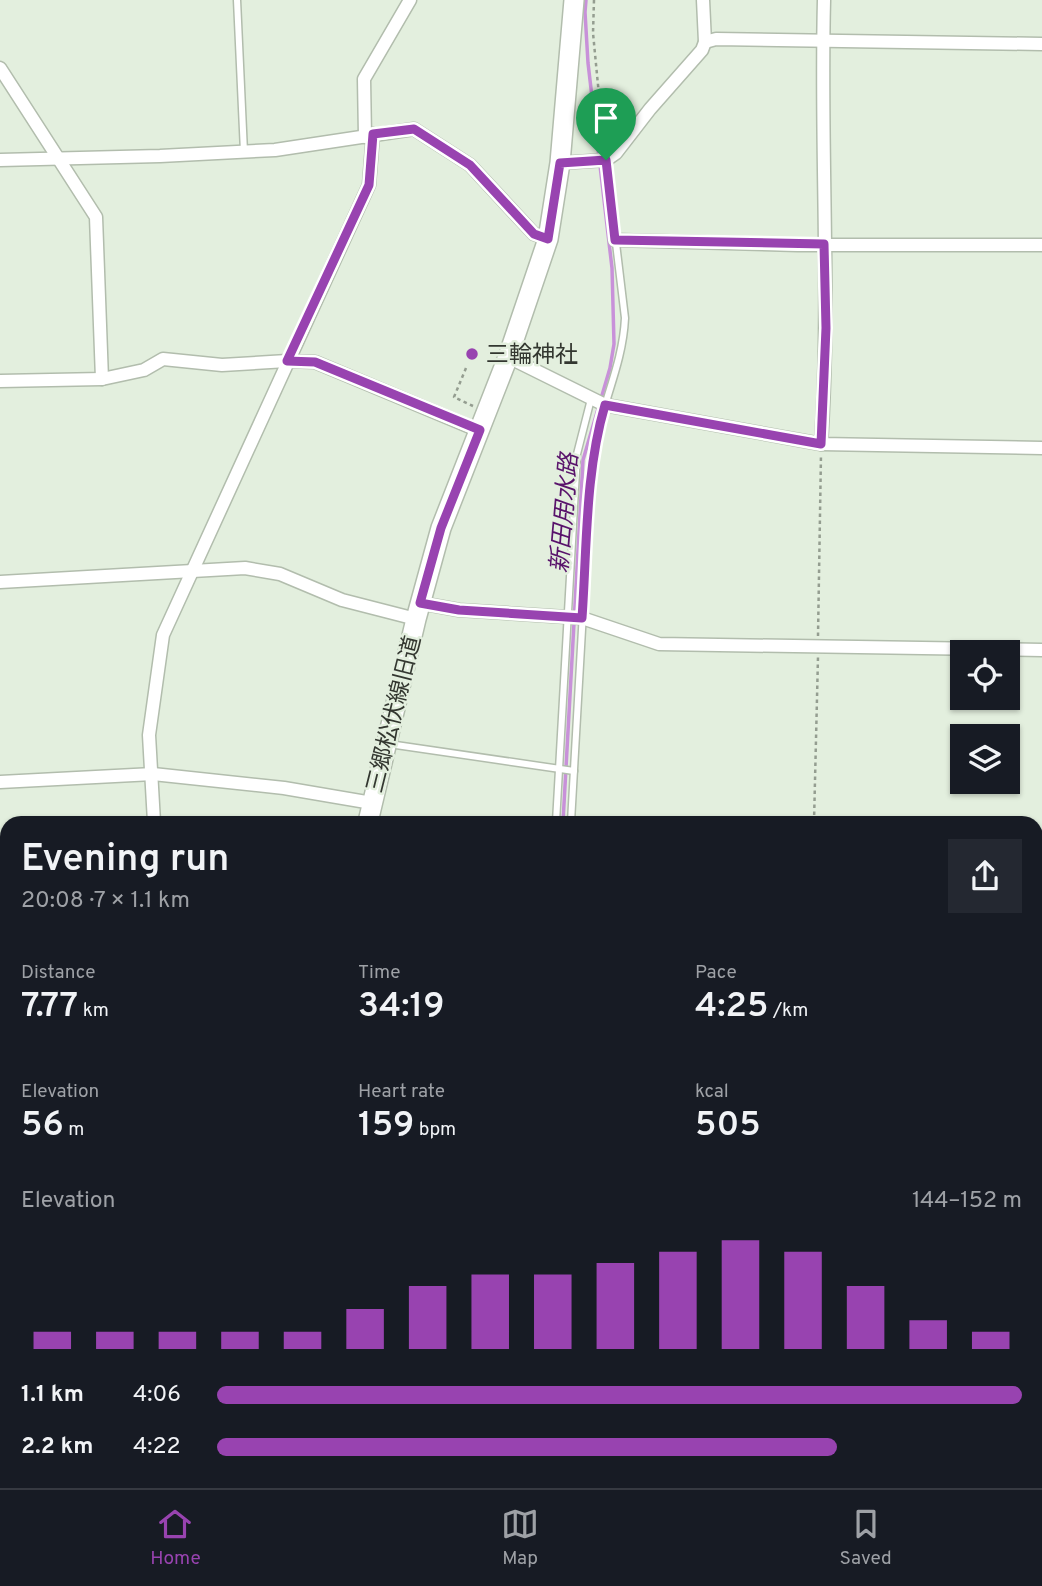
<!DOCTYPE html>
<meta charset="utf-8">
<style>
body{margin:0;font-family:Overpass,"Noto Sans JP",sans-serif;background:#242831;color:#f1f3f6;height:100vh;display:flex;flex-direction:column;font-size:26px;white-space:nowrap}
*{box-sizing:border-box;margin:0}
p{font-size:23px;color:#9ea1a6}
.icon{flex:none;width:38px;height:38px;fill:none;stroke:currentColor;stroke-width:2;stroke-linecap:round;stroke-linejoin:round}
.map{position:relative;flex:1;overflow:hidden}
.panel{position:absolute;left:0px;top:816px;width:1043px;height:674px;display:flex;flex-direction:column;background:#171b24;border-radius:21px 21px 0 0;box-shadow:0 2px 5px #0004}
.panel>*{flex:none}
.fabs{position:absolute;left:950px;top:640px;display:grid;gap:14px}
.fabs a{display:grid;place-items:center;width:70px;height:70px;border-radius:0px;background:#171b24;box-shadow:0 2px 5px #0004;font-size:35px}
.pin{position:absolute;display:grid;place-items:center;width:60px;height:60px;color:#fff;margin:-72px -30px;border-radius:50% 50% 50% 0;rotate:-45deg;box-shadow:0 0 7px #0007}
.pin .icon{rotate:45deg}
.round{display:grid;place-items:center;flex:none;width:74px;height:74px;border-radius:0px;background:#242831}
.overview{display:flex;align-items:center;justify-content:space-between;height:119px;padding:0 21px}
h1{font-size:38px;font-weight:600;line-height:52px}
.metrics{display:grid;grid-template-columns:repeat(3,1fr);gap:10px;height:119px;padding:7px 21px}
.metrics div{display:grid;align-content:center}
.metrics b{font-size:35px;font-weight:600}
.metrics small{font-size:19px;font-weight:400}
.metrics p{font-size:19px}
.chart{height:196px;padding:14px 21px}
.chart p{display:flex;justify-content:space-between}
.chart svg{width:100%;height:126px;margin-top:7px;stroke:#9843b0;stroke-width:6}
ul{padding:0 21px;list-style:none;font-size:23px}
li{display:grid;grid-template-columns:112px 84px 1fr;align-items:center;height:52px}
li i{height:18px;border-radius:9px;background:#9843b0}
.tabs{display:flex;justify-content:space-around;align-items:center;height:98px;border-top:2px solid #363941;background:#171b24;font-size:19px;color:#9ea1a6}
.tabs a{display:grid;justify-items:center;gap:4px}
.tabs .active{color:#9843b0}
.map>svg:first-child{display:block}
</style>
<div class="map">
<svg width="1042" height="1488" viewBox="0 0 1042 1488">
<rect width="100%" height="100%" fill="#e3efde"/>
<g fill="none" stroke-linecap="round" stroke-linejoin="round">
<g stroke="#c891d9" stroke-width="3.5">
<polyline points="563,822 583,460 610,368 614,344 612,268 588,63 585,12 586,0"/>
<polyline points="528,1482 528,1488"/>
</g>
<g stroke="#b2bdad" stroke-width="9">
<g id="lane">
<polyline points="237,0 244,152"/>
<polyline points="389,744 574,771"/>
<polyline points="556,822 577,454 591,399"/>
<path d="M571,822L591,472C593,459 594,446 597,434C606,395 623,360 625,318L606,160"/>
<polyline points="523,1482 523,1488"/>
<polyline points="537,1488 537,1482"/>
</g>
</g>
<g stroke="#b2bdad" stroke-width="15">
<g id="street">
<polyline points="705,42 716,39 1042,44"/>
<polyline points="0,68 96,217 102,379"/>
<polyline points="365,137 364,79 410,0"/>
<polyline points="0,160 160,156 275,150 414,129 470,165 534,234 548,239"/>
<polyline points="560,163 606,160 616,153 650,109 702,50 705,42 703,0"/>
<polyline points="615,240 798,245 1042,245"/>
<polyline points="508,357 605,405 821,444 1042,448"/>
<polyline points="0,381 102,379 144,370 163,359 222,365 287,361 315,362 480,431"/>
<path d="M821,444C831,296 820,148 824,0"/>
<polyline points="0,582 245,568 280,574 342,600 416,619"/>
<polyline points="420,603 459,610 582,618 659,644 1042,650"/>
<polyline points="0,782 153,774 284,788 372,803"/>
<polyline points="154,822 149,735 163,635 369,185 373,134"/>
<polyline points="1036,850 1042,851"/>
<polyline points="0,982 7,981"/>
<polyline points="1036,1056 1042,1056"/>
<polyline points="0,1185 7,1185"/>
<polyline points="1036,1268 1042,1263"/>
<polyline points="1036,1350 1042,1346"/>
<polyline points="1036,1459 1042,1459"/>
<polyline points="301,1482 302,1488"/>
<polyline points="702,1488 708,1482"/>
<polyline points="914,1488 921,1482"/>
</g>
</g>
<g stroke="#b2bdad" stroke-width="22">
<g id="secondary">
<polyline points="368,822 416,619 441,528 508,357 548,239 560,163 574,0"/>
<polyline points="449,1482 452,1488"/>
</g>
</g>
<g stroke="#83ab6e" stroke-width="27">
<g id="highway">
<polyline points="1036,1294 1042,1289"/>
<polyline points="1036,1327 1042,1323"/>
<polyline points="784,1488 791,1482"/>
<polyline points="827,1488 835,1482"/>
</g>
</g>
<g stroke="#949d90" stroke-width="2.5" stroke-dasharray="3.5 3.5" stroke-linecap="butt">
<polyline points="594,0 593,33 604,147"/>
<polyline points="466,368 454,397 473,406"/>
<polyline points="818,636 821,454"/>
<polyline points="814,822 818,657"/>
<polyline points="0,1387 7,1386"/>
<polyline points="192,1482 192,1488"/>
<polyline points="952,1482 954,1488"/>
</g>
<use href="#lane" stroke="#fff" stroke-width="6"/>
<use href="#street" stroke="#fff" stroke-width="12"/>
<use href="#secondary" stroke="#fff" stroke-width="19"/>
<use href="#highway" stroke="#aee98f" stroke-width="24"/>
</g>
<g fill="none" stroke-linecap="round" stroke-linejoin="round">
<g stroke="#fff" stroke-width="14">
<path id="route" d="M414,129L470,165L534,234L548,239L560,163L606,160L615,240L824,244L826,328L821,444L605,405C585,473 587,548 582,618L459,610L420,603L441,528L480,430L315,362L287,361L369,185L373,134Z"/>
</g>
<use href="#route" stroke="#9843b0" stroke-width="9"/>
</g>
<circle fill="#9843b0" stroke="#e3efde" stroke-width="2.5" cx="472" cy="354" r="7"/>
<g text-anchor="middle" stroke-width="5" stroke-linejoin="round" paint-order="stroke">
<g font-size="23" fill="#333730" stroke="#e3efde" text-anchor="start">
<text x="486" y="362">三輪神社</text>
</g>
<g font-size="23" fill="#333730" stroke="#e3efde">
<text transform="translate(393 714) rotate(-76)" y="8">三郷松伏線旧道</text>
</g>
<g font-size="24" font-style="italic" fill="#59136b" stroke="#e3efde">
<text transform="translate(564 513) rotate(-85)" y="8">新田用水路</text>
</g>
</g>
</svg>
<div class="fabs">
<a><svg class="icon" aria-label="locate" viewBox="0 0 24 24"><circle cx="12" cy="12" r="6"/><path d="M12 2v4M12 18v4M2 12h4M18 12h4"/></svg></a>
<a><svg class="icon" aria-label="layers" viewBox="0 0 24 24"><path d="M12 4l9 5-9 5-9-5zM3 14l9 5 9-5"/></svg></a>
</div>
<div class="pin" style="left:606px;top:160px;background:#1e9e55"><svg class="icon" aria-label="arrive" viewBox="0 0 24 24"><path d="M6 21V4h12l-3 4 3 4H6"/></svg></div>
<section class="panel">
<div class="overview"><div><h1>Evening run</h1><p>20:08 · 7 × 1.1 km</p></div><a class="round"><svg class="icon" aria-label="share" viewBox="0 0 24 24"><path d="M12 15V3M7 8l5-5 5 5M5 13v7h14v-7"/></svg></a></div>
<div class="metrics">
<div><p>Distance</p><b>7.77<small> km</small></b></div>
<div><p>Time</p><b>34:19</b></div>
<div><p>Pace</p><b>4:25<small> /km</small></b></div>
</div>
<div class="metrics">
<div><p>Elevation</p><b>56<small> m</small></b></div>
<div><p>Heart rate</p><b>159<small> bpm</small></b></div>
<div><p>kcal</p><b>505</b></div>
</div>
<div class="chart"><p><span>Elevation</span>144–152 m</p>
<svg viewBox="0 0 160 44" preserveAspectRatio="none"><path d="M5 44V38M15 44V38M25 44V38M35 44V38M45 44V38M55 44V30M65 44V22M75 44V18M85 44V18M95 44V14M105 44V10M115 44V6M125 44V10M135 44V22M145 44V34M155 44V38"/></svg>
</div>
<ul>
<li><b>1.1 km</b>4:06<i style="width:100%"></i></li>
<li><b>2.2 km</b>4:22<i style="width:77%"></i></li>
</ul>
</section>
</div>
<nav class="tabs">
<a class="active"><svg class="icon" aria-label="home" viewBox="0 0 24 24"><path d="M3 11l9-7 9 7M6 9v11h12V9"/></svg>Home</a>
<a><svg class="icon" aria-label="map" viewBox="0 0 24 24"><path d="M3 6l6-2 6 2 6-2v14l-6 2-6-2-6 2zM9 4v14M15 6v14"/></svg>Map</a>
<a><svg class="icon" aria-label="saved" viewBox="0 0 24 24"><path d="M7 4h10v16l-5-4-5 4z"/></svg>Saved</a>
</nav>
